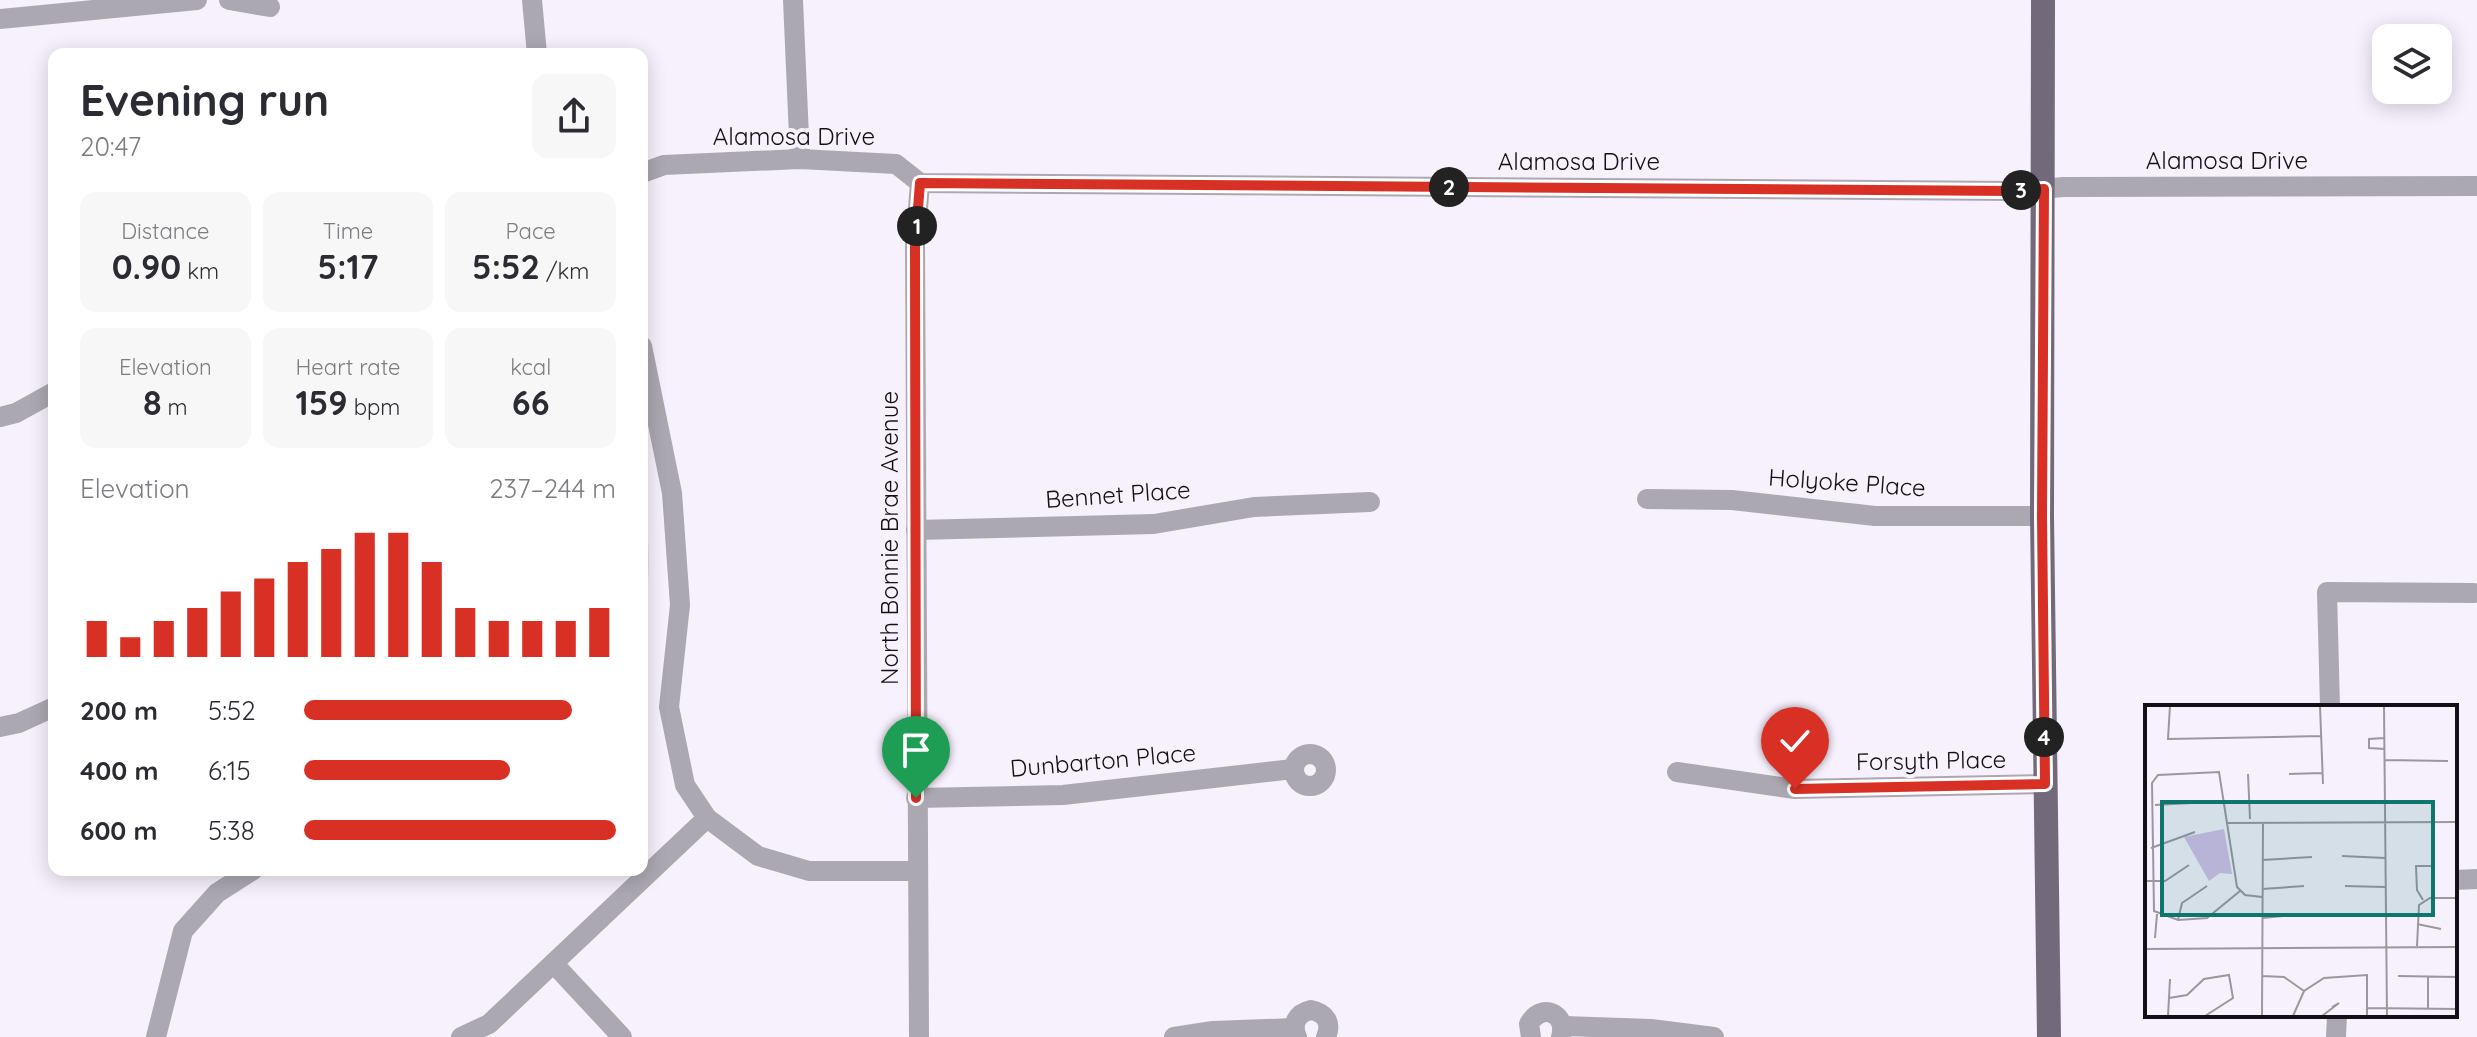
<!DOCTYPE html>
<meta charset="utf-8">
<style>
body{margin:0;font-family:Quicksand,sans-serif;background:#f7f7f7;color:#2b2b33;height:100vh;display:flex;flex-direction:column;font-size:30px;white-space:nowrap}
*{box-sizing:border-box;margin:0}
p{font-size:26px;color:#7c7c81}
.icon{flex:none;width:44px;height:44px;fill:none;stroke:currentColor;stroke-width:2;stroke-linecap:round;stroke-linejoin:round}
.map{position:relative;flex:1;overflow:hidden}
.drawer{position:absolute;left:48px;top:48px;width:600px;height:828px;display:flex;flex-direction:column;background:#fff;border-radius:16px;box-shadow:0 4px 20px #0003}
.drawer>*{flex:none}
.fabs{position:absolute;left:2372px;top:24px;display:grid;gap:16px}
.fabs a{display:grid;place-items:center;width:80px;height:80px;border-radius:16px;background:#fff;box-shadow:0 4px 20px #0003;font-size:40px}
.pin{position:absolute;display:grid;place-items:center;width:68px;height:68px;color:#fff;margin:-82px -34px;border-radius:50% 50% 50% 0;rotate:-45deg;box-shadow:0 0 8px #0007}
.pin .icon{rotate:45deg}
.km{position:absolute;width:40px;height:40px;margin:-20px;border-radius:50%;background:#222;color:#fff;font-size:22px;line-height:40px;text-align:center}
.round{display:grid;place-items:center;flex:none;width:84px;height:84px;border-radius:16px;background:#f7f7f7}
.summary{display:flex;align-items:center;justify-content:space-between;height:136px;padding:0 32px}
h1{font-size:44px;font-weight:700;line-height:60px}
.stats{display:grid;grid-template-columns:repeat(3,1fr);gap:12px;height:136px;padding:8px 32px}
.stats div{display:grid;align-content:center;border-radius:16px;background:#f7f7f7;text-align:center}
.stats b{font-size:34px;font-weight:700}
.stats small{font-size:22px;font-weight:400}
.stats p{font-size:22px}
.chart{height:224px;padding:16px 32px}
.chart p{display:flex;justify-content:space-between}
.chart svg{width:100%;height:144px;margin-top:8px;stroke:#d93025;stroke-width:6}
ul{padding:0 32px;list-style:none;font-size:26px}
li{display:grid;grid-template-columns:128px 96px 1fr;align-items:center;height:60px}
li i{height:20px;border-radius:10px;background:#d93025}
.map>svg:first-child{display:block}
</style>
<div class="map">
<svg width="2477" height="1037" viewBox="0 0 2477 1037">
<rect width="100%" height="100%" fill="#f7f1fd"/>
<path fill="#d5bfec" d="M642,470C651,535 650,598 642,663Z"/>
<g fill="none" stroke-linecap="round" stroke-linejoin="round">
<g stroke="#aca8b1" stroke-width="20">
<polyline points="229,0 270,7"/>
<polyline points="532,0 537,54"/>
<polyline points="793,0 800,159"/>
<polyline points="0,19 197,0"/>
<polyline points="642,173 664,165 800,159 896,164 920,183 2013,191 2064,187 2477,186"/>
<polyline points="642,346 672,493 680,605 669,707 685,785 707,818 758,856 809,871 917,871"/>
<polyline points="0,417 16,413 54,392"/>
<polyline points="1647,499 1732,500 1875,516 2042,516"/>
<polyline points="916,530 1154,524 1254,507 1370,502"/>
<polyline points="2330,707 2327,592 2474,593"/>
<polyline points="0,727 19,723 54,707"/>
<circle cx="1310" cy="770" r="16"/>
<polyline points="1677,772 1795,789 2045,784"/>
<polyline points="916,798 1063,795 1293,769"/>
<polyline points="2455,880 2477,879"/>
<polyline points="554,964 622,1037"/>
<polyline points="1564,1026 1651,1029 1714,1037"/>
<polyline points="156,1037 183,931 217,893 253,870"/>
<polyline points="461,1037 489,1024 707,818"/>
<polyline points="919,1037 915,246 920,183"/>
<polyline points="1174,1037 1213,1031 1294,1028"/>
<path d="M1297,1037C1291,1024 1297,1013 1311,1010C1326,1013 1332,1023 1326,1037"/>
<path d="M1531,1037L1529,1024C1541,1002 1568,1013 1561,1037"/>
<polyline points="2336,1037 2337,1015"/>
</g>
<polyline stroke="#726a7a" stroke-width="24" points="2043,0 2042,516 2049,1037"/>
</g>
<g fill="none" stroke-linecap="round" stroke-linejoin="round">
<g stroke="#fff" stroke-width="16">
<polyline id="route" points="916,798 915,246 920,183 2013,191 2044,189 2042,516 2045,784 1795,789"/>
</g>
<use href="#route" stroke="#d93025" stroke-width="10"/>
</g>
<g text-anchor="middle" stroke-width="8" stroke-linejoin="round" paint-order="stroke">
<g font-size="24" fill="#120f16" stroke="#f7f1fd">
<text x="794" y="145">Alamosa Drive</text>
<text x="2227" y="169">Alamosa Drive</text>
<text x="1579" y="170">Alamosa Drive</text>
<text transform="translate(1847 483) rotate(4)" y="8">Holyoke Place</text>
<text transform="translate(1118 495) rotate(-4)" y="8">Bennet Place</text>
<text transform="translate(890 538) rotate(-90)" y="8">North Bonnie Brae Avenue</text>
<text transform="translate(1103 761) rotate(-5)" y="8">Dunbarton Place</text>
<text transform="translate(1931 761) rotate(-1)" y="8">Forsyth Place</text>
</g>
</g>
<g transform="translate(2145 705)">
<rect width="312" height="312" fill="#f7f1fd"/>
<path d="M79,124L87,169L75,168L64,176L39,132Z" fill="#d5bfec"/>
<path fill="none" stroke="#9b97a1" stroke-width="2" d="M25,1L23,34L177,31M175,1L178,79M239,1L242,311M239,33L224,34V43L240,44M240,55L303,56M103,69L105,114M144,69L178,68M10,100L47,98M81,118L312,117M6,143L50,127M197,151L240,153M117,155L167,152M0,176H20L44,160M200,181L240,182M117,184L159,181M95,186L62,213L33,215L9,206L7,78L13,70L74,67L92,182L100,190L117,192M278,195L272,185L271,161H287M188,209L241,211M118,213L159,209M33,215L37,198L62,181M272,219L296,224M10,233L12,209M272,241L274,200L285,193H312M0,244L312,242M117,271L139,272L159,286M253,271L312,272M24,293L42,290L59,274L84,270L88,293L60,311M222,303L312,304M283,303V272M23,311L25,274M117,311L118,118M148,311L159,286L179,273L222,270V311M177,311L194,298L187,302"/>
<path fill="#0f766e" fill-opacity="0.15" stroke="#0f766e" stroke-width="4" d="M17,97H288V210H17Z"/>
<rect width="312" height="312" fill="none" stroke="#120f16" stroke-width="4"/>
</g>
</svg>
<div class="fabs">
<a><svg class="icon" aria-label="layers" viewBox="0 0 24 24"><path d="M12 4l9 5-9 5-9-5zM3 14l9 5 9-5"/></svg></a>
</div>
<div class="pin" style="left:916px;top:798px;background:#1e9e55"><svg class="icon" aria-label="arrive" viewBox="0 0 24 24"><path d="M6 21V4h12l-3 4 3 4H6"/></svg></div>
<div class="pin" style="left:1795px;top:789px;background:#d93025"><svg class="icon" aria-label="check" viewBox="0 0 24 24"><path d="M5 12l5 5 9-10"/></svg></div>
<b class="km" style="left:917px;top:226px">1</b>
<b class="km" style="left:1449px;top:187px">2</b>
<b class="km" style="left:2021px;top:190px">3</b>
<b class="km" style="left:2044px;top:737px">4</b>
<section class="drawer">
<div class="summary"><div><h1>Evening run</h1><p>20:47</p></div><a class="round"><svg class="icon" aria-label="share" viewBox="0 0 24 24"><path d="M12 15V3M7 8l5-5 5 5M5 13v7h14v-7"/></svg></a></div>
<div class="stats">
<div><p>Distance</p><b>0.90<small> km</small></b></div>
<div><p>Time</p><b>5:17</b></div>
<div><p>Pace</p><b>5:52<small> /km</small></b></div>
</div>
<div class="stats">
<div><p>Elevation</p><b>8<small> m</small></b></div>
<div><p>Heart rate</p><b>159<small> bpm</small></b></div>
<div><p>kcal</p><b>66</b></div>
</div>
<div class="chart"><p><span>Elevation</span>237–244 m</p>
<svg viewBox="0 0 160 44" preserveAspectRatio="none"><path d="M5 44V33M15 44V38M25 44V33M35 44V29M45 44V24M55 44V20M65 44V15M75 44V11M85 44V6M95 44V6M105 44V15M115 44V29M125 44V33M135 44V33M145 44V33M155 44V29"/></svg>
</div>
<ul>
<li><b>200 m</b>5:52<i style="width:86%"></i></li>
<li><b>400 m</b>6:15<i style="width:66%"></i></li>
<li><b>600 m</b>5:38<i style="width:100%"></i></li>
</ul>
</section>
</div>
